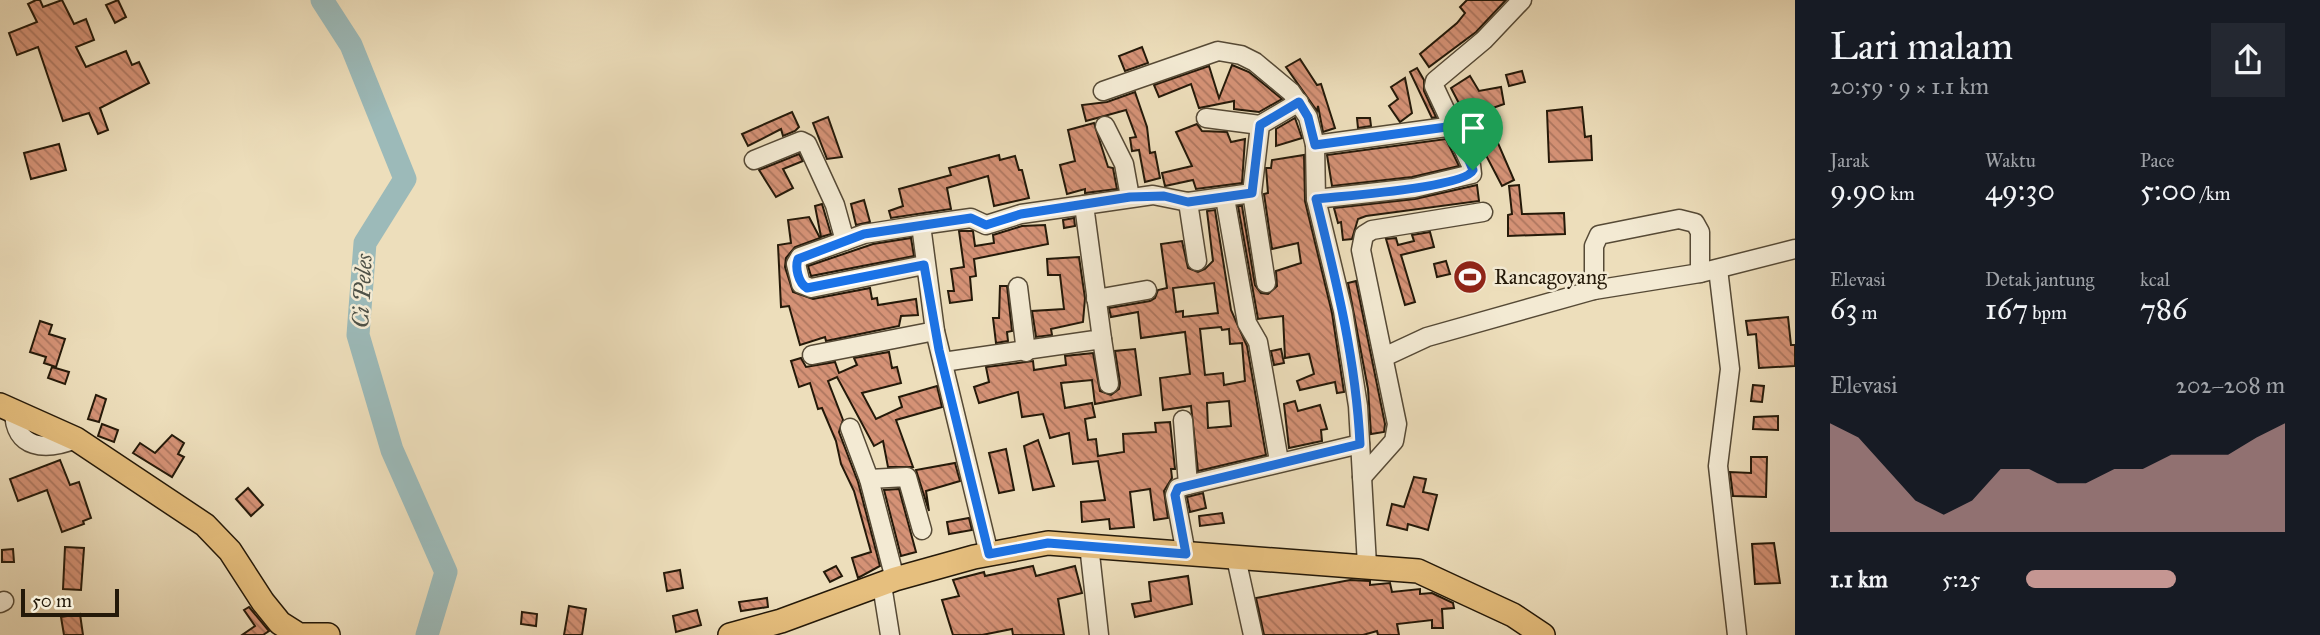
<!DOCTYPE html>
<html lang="id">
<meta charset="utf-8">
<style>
body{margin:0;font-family:"IM FELL Great Primer",serif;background:#242831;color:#f1f3f6;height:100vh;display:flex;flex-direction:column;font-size:26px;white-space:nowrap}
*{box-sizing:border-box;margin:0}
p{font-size:23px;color:#9ea1a6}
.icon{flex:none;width:38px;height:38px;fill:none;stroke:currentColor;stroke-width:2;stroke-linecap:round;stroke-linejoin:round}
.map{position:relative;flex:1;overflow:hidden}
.details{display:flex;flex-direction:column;background:#171b24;width:525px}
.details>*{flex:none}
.scale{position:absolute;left:21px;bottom:18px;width:98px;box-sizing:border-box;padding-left:7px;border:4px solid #241909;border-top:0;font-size:19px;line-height:24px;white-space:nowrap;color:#241909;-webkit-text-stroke:5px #f3ead3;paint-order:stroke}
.pin{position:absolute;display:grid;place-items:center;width:60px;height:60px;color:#fff;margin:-72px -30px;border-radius:50% 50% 50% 0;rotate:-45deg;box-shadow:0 0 7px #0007}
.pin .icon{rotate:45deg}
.round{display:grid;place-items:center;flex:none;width:74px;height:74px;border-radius:0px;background:#242831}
.headline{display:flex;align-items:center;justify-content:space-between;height:119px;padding:0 35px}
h1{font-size:38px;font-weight:600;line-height:52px}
.metrics{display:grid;grid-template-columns:repeat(3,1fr);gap:10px;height:119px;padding:7px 35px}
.metrics div{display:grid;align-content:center}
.metrics b{font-size:30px;font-weight:600}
.metrics small{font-size:19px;font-weight:400}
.metrics p{font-size:19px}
.chart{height:196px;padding:14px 35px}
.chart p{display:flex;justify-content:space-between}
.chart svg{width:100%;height:126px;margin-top:7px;fill:#c59692;opacity:.7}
ul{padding:0 35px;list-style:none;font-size:23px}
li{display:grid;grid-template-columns:112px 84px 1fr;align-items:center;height:52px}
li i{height:18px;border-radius:9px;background:#c59692}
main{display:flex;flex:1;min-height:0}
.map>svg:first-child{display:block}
</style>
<main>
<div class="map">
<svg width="1795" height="635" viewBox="0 0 1795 635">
<defs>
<pattern id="building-back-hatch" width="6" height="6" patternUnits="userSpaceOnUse" patternTransform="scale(1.75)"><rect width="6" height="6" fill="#d59276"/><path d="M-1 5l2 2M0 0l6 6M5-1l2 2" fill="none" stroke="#ad765f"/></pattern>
</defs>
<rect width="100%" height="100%" fill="#eddebb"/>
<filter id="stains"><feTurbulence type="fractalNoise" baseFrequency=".00286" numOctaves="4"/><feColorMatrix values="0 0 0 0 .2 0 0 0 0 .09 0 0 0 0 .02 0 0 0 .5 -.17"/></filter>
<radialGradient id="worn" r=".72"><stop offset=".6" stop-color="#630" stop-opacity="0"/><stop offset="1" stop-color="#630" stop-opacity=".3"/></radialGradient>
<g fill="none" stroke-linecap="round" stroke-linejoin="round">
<polyline stroke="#9cbab9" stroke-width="23" points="322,0 351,45 405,179 365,243 358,335 392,450 446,572 427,635"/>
</g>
<g fill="url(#building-back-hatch)" stroke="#241909" stroke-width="2" fill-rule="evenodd">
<polygon points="36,0 40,0 43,7 62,0 74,24 86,19 94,40 76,47 86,67 126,51 132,65 139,62 149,83 100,108 108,130 98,134 89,113 63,121 38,47 17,55 9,33 37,22 28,4"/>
<polygon points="118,0 126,17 115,23 106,5"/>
<polygon points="1467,0 1506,0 1476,32 1429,67 1420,54 1457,23 1465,13 1460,7"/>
<polygon points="1142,47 1148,63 1125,71 1119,56"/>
<polygon points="1300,59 1317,85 1321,84 1335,128 1323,132 1318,106 1317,111 1286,67"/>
<polygon points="1232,65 1249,72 1282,99 1259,112 1234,109 1234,101 1199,108 1191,84 1159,97 1154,85 1209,66 1219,98"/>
<polygon points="1417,68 1424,80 1424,91 1436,117 1432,118 1410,72"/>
<polygon points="1522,71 1525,82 1509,86 1506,75"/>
<polygon points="1470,76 1479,91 1501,87 1504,104 1484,111 1514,180 1502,186 1451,88"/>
<polygon points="1405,78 1412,113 1400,122 1389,106 1398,99 1391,87"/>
<polygon points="1135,92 1147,127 1150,153 1155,152 1160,178 1145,182 1139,150 1132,151 1130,138 1136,137 1126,110 1086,121 1082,105 1107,102"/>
<polygon points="1582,107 1585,137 1591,136 1592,160 1549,162 1547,111"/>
<polygon points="792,112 799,127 795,131 783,136 781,129 748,146 742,134"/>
<polygon points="828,117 842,157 827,159 813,123"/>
<polygon points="1295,118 1302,138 1276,146 1276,129"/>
<polygon points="1357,118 1370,118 1371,126 1358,128"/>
<polygon points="1094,123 1108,167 1113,168 1117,189 1085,193 1085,189 1067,194 1060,165 1075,161 1068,130"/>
<polygon points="1197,124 1202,131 1227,132 1231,142 1245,139 1242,183 1196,189 1193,180 1165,186 1162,173 1192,166 1176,132"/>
<polygon points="1446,139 1459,166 1412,177 1332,186 1327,155"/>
<polygon points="59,144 66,170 31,179 24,153"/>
<polygon points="799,154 803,161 783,169 793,188 776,197 759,170"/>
<polygon points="999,155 1000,160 1015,156 1019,170 1022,170 1029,198 994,206 988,176 947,188 951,209 891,218 889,211 903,206 899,189 951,175 949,168"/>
<polygon points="1304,155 1305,201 1332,313 1344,392 1337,393 1335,382 1300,390 1297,381 1314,374 1309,354 1285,358 1283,316 1258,319 1238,206 1242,206 1255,285 1261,293 1268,294 1277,286 1276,271 1301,263 1298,243 1272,249 1264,194 1268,193 1266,168 1271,168 1272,160"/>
<polygon points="1477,185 1479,201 1366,216 1358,219 1352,239 1343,240 1341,222 1338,223 1334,208 1415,199"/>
<polygon points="1519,185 1522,214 1564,213 1565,234 1508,236 1508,215 1512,214 1509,186"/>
<polygon points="864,200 870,222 856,225 851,204"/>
<polygon points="822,204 831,234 821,237 815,206"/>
<path d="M1215,210L1231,310L1247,346L1266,455L1198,471L1191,406L1163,410L1160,378L1190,374L1185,332L1141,338L1138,312L1111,317L1109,308L1150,301L1155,298L1158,290L1167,288L1161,244L1182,241L1188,268L1198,272L1205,269L1213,261L1207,211ZM1214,283L1218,313L1183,317V311L1176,312L1173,288ZM1221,327L1222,330L1229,329L1230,344L1242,343L1245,381L1224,385L1223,373L1205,375L1200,329ZM1229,401L1231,426L1208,428L1207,403Z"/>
<polygon points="809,217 820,238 795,247 786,258 785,267 793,292 813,299 870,288 872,299 877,298 878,305 916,299 918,315 901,316 899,326 826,341 825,337 800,345 789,306 781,307 778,245 791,243 788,220"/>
<polygon points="1074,218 1075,226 1064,228 1063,220"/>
<polygon points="1045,225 1048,244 974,259 976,276 970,277 972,300 950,303 948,291 954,291 951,269 964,267 959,231 973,231 975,246 994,243 993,235 1022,226"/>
<polygon points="1430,232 1434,247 1401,255 1415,302 1405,305 1386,239 1396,238 1398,245 1414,241 1412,235"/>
<polygon points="911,238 914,256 811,276 808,266 873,244"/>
<polygon points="1079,257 1085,298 1083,322 1051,329 1052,335 1036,337 1032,311 1064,309 1060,275 1048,275 1047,259"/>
<polygon points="1446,261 1450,274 1437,277 1434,264"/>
<polygon points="1356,281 1385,424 1384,432 1371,434 1368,389 1348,283"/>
<polygon points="1000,286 1007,286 1012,331 1007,332 1008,341 996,343 993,318 999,318"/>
<polygon points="1788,317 1791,345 1795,345 1795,366 1759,368 1756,334 1748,335 1746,321"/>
<polygon points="40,321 52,325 49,334 65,339 56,367 44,363 46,357 30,352"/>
<polygon points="1135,349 1141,395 1095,404 1092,380 1061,383 1065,408 1092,403 1095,417 1085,419 1088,440 1096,439 1098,456 1124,452 1123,434 1156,432 1155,423 1170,422 1175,469 1171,469 1172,478 1164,491 1168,518 1154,520 1150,489 1130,492 1134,527 1110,529 1109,519 1082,522 1081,502 1105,500 1098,461 1073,464 1069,433 1050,438 1043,414 1022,417 1018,392 979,403 974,387 989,382 986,367 1033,361 1034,370 1066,365 1065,356 1093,353 1100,391 1111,395 1119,389 1120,383 1115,351"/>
<polygon points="1281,349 1284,363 1274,365 1271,351"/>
<polygon points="889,352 892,368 897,367 901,383 862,393 876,419 902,407 899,397 937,386 942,407 896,420 913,467 888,467 883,441 874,446 837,377 828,381 843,420 839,432 858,482 880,566 858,578 852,558 871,552 854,491 841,464 836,441 822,408 818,409 810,383 799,387 791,361 801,358 806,367 835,362 839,373 857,365 854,358"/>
<polygon points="52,367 69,372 65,384 48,378"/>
<polygon points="1753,385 1764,386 1762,402 1751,401"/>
<polygon points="96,395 106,399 99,422 88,419"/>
<polygon points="1295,401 1298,411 1320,405 1327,429 1321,430 1322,441 1289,448 1284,404"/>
<polygon points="1778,416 1778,430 1753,429 1754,417"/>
<polygon points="102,424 118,430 114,442 98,436"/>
<polygon points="172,435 184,443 178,454 184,457 172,477 133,453 140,443 155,453"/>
<polygon points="1038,440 1054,486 1033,490 1024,446"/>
<polygon points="1006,449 1014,490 999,493 989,453"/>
<polygon points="1751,457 1767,457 1766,497 1733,496 1730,472 1751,473"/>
<polygon points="60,460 70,485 79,482 91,518 83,521 84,524 62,532 47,490 18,501 10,479"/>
<polygon points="955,463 960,481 926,491 929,511 916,470"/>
<polygon points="1414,477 1426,479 1423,492 1437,495 1428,530 1408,524 1407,530 1387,525 1392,504 1404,507"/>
<polygon points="248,488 263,505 251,516 236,499"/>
<polygon points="899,489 916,552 901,556 884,490"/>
<polygon points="1203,493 1206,508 1190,512 1187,497"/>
<polygon points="1222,513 1224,523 1200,526 1199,516"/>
<polygon points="969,518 972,530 949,534 947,522"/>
<polygon points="1774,543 1780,583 1755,584 1752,544"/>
<polygon points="65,547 84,548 81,590 63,589"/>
<polygon points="13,549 14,562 2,562 2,550"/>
<polygon points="836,566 842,576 830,582 824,572"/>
<polygon points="1033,566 1036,576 1075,566 1082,593 1058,599 1064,635 1013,635 1012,629 982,635 953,635 942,600 959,596 953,580 984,572 985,576"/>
<polygon points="680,570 683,588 667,591 664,573"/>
<polygon points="1188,576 1192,604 1135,617 1132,604 1151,601 1149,582"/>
<polygon points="1350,580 1370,581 1370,585 1390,583 1392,592 1420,589 1420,594 1432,593 1453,603 1454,608 1442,609 1443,628 1432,628 1432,620 1397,624 1399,635 1378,635 1377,631 1363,635 1264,635 1256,598"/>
<polygon points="767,598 768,607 741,611 739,602"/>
<polygon points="569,606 586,609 582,635 564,635"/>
<polygon points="249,607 269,631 263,635 242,635 255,626 244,610"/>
<polygon points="697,610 701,625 676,632 673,616"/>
<polygon points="522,612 537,614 536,626 521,624"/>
<polygon points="80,614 83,635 64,635 61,617"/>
</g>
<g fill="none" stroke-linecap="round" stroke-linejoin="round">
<g stroke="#564a36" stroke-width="21">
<g id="minor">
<polyline points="1103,91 1218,51 1241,55 1255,62 1291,92 1308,117 1315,145 1316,199 1343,311 1358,406 1367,565"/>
<polyline points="1206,118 1260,125"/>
<polyline points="1105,126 1124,164 1130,197"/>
<polyline points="1315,145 1454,126"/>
<polyline points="754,160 801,141 807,144 835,205 845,241"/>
<polyline points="1252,193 1266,283"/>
<polyline points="1225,198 1247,323 1258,342 1279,461"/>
<polyline points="1316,199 1414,188 1472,174 1471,165 1434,86 1435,81 1484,40 1522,0"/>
<polyline points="1188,202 1197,261"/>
<polyline points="921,225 971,218 986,225 1021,214 1084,205"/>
<polyline points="924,265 811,288 801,284 796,264 800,257 864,234 921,225 935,331 989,554"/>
<polyline points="1718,269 1730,369 1718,466 1737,635"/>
<polyline points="1018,287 1026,352"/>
<polyline points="1594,290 1594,246 1599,235 1679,219 1695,223 1700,232 1700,273"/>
<polyline points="1096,299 1147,290"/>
<polyline points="1102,339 1109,384"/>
<polyline points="812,355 935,331"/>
<polyline points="1384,357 1427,337 1594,290 1700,273 1795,249"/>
<polyline points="943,362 1102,339 1084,205 1153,195 1188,202 1252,193 1260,125 1299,102"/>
<path d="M14,410C14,450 46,451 76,439"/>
<polyline points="1183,420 1188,485 1178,488 1175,495 1186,554"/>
<polyline points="850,428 869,479 895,579"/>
<polyline points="1362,477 1394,441 1397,424 1361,250 1364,235 1372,230 1483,212"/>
<polyline points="869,479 907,477 922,530"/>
<polyline points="1188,485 1360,444"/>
<polyline points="1089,545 1099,635"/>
<polyline points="1236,558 1253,635"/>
<polyline points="882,585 890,635"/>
<polyline points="0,603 4,601"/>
</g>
</g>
<g stroke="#241909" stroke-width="26">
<g id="major">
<polyline points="0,405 76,439 205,525 230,551 263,602 280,623 299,635 328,635"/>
<polyline points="730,635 781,621 895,579 974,557 1048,543 1418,571 1513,615 1543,635"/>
</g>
</g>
<use href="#minor" stroke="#f3ead3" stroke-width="18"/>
<use href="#major" stroke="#e6bf7e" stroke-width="23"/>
</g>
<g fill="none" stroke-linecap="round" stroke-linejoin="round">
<g stroke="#fff" stroke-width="14">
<path id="route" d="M1299,102L1308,117L1315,145L1454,126L1473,170C1465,188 1341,196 1316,199C1336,280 1356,360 1360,444L1178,488L1175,495L1186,554L1048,543L989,554L939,350L924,265L807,288C798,283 795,267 798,259L864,234L971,218L986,225L1021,214L1130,197L1164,196L1188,202L1252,193L1260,125Z"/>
</g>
<use href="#route" stroke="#1a73e8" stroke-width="9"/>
</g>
<defs>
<g id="stadium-disc" transform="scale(1.75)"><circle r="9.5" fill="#8f2418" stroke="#f3ead3"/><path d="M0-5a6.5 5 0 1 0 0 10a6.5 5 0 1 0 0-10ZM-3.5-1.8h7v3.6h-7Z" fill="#fff"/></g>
</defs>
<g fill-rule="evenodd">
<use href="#stadium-disc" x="1470" y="277"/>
</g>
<g text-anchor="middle" stroke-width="5" stroke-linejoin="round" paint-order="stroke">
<g font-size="21" fill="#241909" stroke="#f3ead3" text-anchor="start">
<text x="1494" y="284">Rancagoyang</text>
</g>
<g font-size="23" font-style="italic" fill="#4e5147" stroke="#f3ead3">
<text transform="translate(362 291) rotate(-87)" y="8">Ci Peles</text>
</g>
</g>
<rect width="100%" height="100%" filter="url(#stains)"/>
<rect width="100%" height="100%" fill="url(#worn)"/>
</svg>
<div class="scale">50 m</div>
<div class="pin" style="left:1473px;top:170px;background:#1e9e55"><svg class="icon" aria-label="arrive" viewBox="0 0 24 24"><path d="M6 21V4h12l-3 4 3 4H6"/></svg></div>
</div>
<section class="details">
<div class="headline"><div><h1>Lari malam</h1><p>20:59 · 9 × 1.1 km</p></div><a class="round"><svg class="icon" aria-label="share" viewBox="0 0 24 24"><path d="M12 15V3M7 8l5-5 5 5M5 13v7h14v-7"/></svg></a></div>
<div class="metrics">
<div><p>Jarak</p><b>9.90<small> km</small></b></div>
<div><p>Waktu</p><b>49:30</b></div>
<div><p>Pace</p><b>5:00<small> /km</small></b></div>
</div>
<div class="metrics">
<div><p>Elevasi</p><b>63<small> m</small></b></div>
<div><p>Detak jantung</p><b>167<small> bpm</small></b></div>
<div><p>kcal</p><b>786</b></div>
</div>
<div class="chart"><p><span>Elevasi</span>202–208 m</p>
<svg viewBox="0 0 160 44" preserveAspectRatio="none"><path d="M0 44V6L10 11L20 22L30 33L40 38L50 33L60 22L70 22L80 27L90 27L100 22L110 22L120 17L130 17L140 17L150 11L160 6V44z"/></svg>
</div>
<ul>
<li><b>1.1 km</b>5:25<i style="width:58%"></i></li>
</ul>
</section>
</main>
